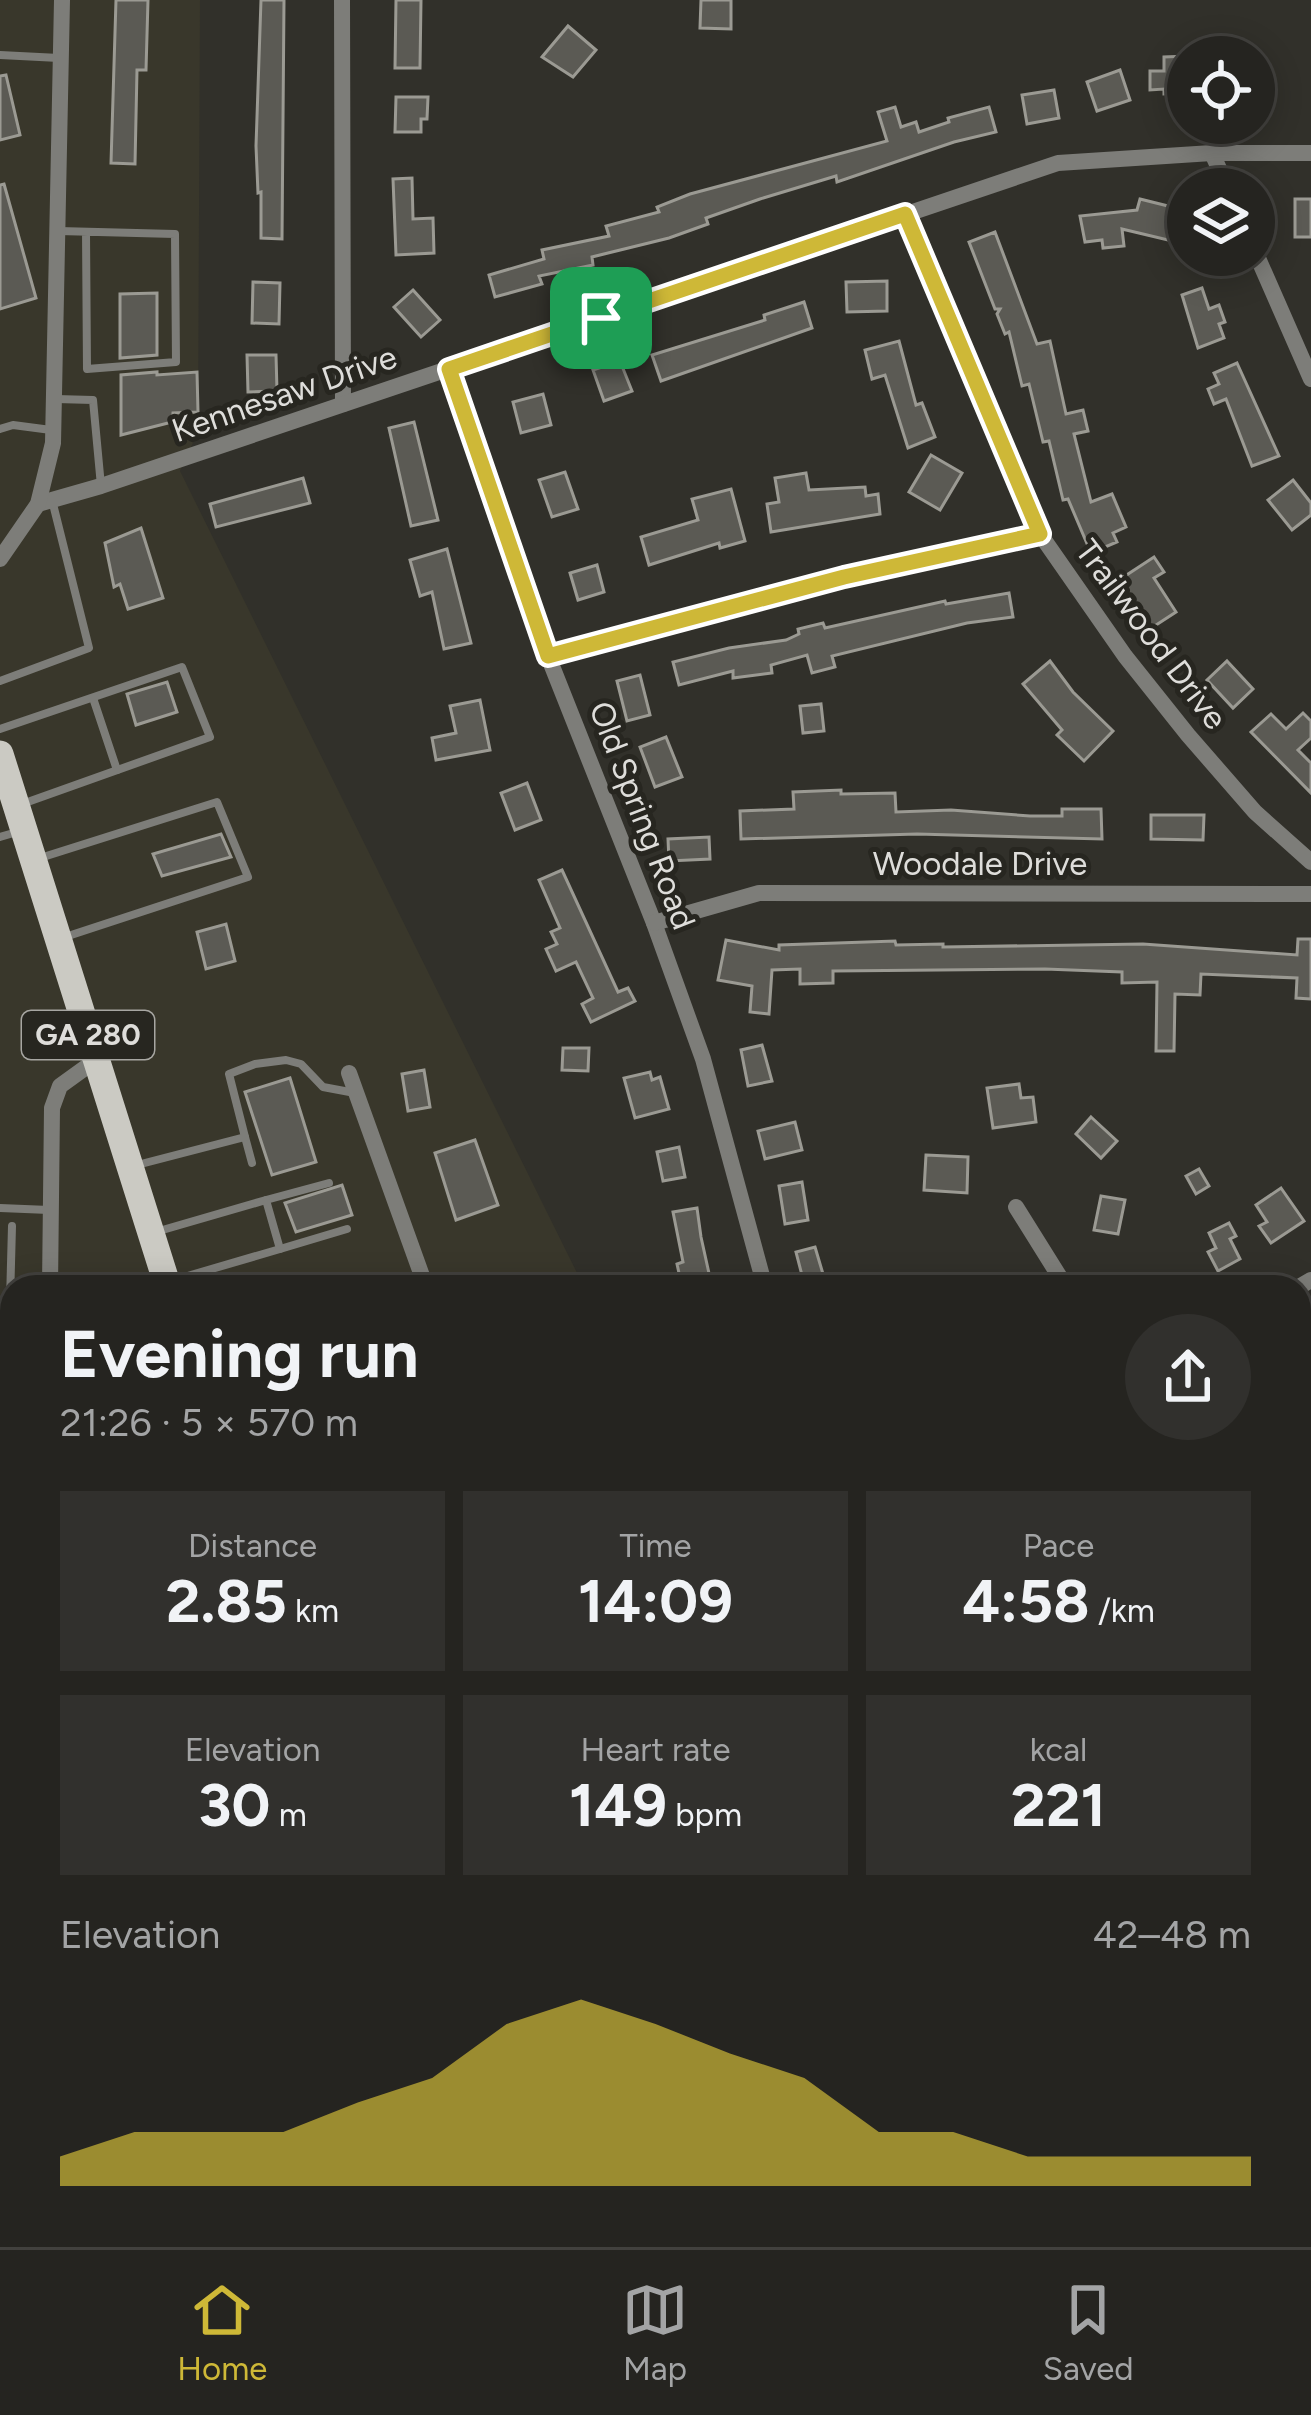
<!DOCTYPE html>
<meta charset="utf-8">
<style>
body{margin:0;font-family:Figtree,sans-serif;background:#31302d;color:#f1f3f6;height:100vh;display:flex;flex-direction:column;font-size:45px;white-space:nowrap}
*{box-sizing:border-box;margin:0}
p{font-size:39px;color:#a3a4a5}
.icon{flex:none;width:66px;height:66px;fill:none;stroke:currentColor;stroke-width:2;stroke-linecap:round;stroke-linejoin:round}
.map{position:relative;flex:1;overflow:hidden}
.side{position:absolute;left:0px;top:1275px;width:1311px;height:972px;display:flex;flex-direction:column;background:#252420;border-radius:36px 36px 0 0;box-shadow:0 6px 30px #0003,0 0 0 3px #42413e}
.side>*{flex:none}
.controls{position:absolute;left:1167px;top:36px;display:grid;gap:24px}
.controls a{display:grid;place-items:center;width:108px;height:108px;border-radius:50%;background:#252420;box-shadow:0 6px 30px #0003,0 0 0 3px #42413e;font-size:60px}
.pin{position:absolute;display:grid;place-items:center;width:102px;height:102px;color:#fff;margin:-51px;border-radius:24px;box-shadow:0 6px 18px #0006}
.round{display:grid;place-items:center;flex:none;width:126px;height:126px;border-radius:63px;background:#31302d}
.overview{display:flex;align-items:center;justify-content:space-between;height:204px;padding:0 60px}
h1{font-size:66px;font-weight:700;line-height:90px}
.figures{display:grid;grid-template-columns:repeat(3,1fr);gap:18px;height:204px;padding:12px 60px}
.figures div{display:grid;align-content:center;border-radius:0px;background:#31302d;text-align:center}
.figures b{font-size:60px;font-weight:700}
.figures small{font-size:33px;font-weight:400}
.figures p{font-size:33px}
.chart{height:336px;padding:24px 60px}
.chart p{display:flex;justify-content:space-between}
.chart svg{width:100%;height:216px;margin-top:12px;fill:#ceb837;opacity:.7}
.dock{display:flex;justify-content:space-around;align-items:center;height:168px;border-top:3px solid #42413e;background:#252420;font-size:33px;color:#a3a4a5}
.dock a{display:grid;justify-items:center;gap:6px}
.dock .on{color:#ceb837}
.map>svg:first-child{display:block}
</style>
<div class="map">
<svg width="1311" height="2247" viewBox="0 0 1311 2247">
<rect width="100%" height="100%" fill="#31302a"/>
<g fill="#39372b">
<polygon points="0,0 200,0 198,432 180,471 584,1287 12,1287 12,2215 0,2214"/>
<polygon points="1299,2074 1311,2075 1311,2247 13,2247 13,2235 1299,2235"/>
</g>
<g fill="#5b5a54" stroke="#9b9a93" stroke-width="3">
<polygon points="116,0 148,0 146,70 137,70 135,164 111,163"/>
<polygon points="261,0 284,0 282,239 261,238 261,192 258,193 256,146"/>
<polygon points="396,0 421,0 420,68 395,68"/>
<polygon points="701,0 731,0 731,29 700,28"/>
<polygon points="568,26 596,50 573,77 542,57"/>
<polygon points="1188,56 1188,93 1164,94 1164,89 1150,90 1150,71 1164,71 1164,57"/>
<polygon points="1120,70 1130,100 1097,111 1087,82"/>
<polygon points="6,75 20,135 0,140 0,76"/>
<polygon points="1054,90 1059,118 1027,124 1022,95"/>
<polygon points="396,97 428,97 427,119 421,119 421,132 395,132"/>
<polygon points="895,107 901,127 916,122 919,132 949,122 948,118 989,107 996,132 954,142 837,182 836,176 760,199 706,218 708,224 669,238 592,257 593,265 539,276 542,284 495,297 489,275 544,259 542,250 609,236 606,226 659,212 657,207 690,194 887,141 878,112"/>
<polygon points="412,178 413,219 433,218 434,253 396,255 393,179"/>
<polygon points="4,184 36,298 0,309 0,185"/>
<polygon points="1140,199 1188,211 1185,235 1171,232 1168,240 1122,229 1124,246 1103,248 1102,240 1085,242 1080,216 1137,210"/>
<rect x="1295" y="199" width="16" height="38"/>
<polygon points="995,232 1037,344 1050,341 1066,414 1083,410 1088,431 1074,434 1091,502 1112,494 1126,527 1113,533 1117,542 1091,553 1068,499 1063,500 1049,441 1043,442 1029,384 1022,386 1009,332 1005,334 997,314 1000,309 995,309 969,242"/>
<polygon points="887,281 887,311 847,312 846,282"/>
<polygon points="253,282 280,283 279,324 252,323"/>
<polygon points="1202,288 1209,309 1219,305 1225,322 1219,324 1224,338 1198,348 1182,295"/>
<polygon points="413,290 440,320 421,337 394,307"/>
<polygon points="157,293 157,355 120,358 120,294"/>
<polygon points="804,302 812,328 661,381 652,355 765,320 764,315"/>
<polygon points="899,341 916,405 922,403 935,437 908,448 885,375 872,379 865,350"/>
<polygon points="247,355 276,355 277,391 248,392"/>
<polygon points="620,361 632,391 604,401 593,370"/>
<polygon points="1237,363 1279,456 1252,466 1226,399 1214,404 1208,389 1219,384 1214,373"/>
<polygon points="157,372 157,375 197,372 198,412 173,413 172,422 121,435 121,375"/>
<polygon points="543,394 551,425 521,433 513,402"/>
<polygon points="414,422 438,520 411,526 389,428"/>
<polygon points="931,455 962,473 940,510 909,492"/>
<polygon points="565,472 578,509 552,517 539,480"/>
<polygon points="806,473 809,490 865,487 866,496 878,494 880,514 771,532 767,504 779,502 775,478"/>
<polygon points="303,478 310,503 216,527 210,504"/>
<polygon points="1293,480 1311,503 1311,515 1292,530 1268,500"/>
<polygon points="731,489 745,541 720,548 719,543 649,565 641,537 698,520 692,499"/>
<polygon points="141,528 163,598 128,609 120,584 114,587 105,543"/>
<polygon points="447,549 471,643 444,649 432,592 420,596 410,560"/>
<polygon points="1154,557 1164,572 1154,578 1176,612 1150,629 1119,580"/>
<polygon points="597,565 604,592 578,600 570,573"/>
<polygon points="1009,593 1013,617 967,623 832,656 835,667 812,673 807,655 771,665 772,673 733,678 733,671 679,685 673,662 729,648 786,640 799,634 798,629 823,623 825,628 945,601 946,604"/>
<polygon points="1050,661 1073,692 1113,731 1084,761 1057,735 1062,730 1023,684"/>
<polygon points="1227,661 1253,689 1233,708 1207,680"/>
<polygon points="640,675 650,715 627,721 617,681"/>
<polygon points="167,682 177,712 136,725 127,694"/>
<polygon points="480,700 490,750 436,760 432,738 456,733 450,706"/>
<polygon points="821,704 824,731 803,733 800,706"/>
<polygon points="1303,713 1311,721 1311,738 1298,750 1311,763 1311,793 1251,732 1271,714 1286,729"/>
<polygon points="666,737 682,777 655,787 640,747"/>
<polygon points="527,783 541,820 515,830 501,793"/>
<polygon points="841,790 841,794 895,793 896,812 951,810 1030,816 1062,816 1062,809 1101,809 1102,839 917,834 741,839 740,811 794,809 793,792"/>
<polygon points="1151,815 1204,815 1203,840 1151,839"/>
<polygon points="221,834 231,857 162,876 153,854"/>
<polygon points="709,837 710,859 669,861 668,839"/>
<polygon points="562,870 618,992 628,988 635,1001 591,1022 582,1004 593,998 576,962 556,971 546,949 557,944 551,932 560,928 539,880"/>
<polygon points="226,924 235,961 206,969 197,932"/>
<polygon points="1298,939 1311,939 1311,999 1296,998 1297,978 1201,974 1200,995 1175,994 1174,1051 1156,1051 1157,982 1122,983 1122,972 1045,969 833,971 833,983 800,984 800,969 772,970 769,1014 750,1012 752,986 718,980 726,940 779,950 779,945 895,941 896,945 943,944 943,947 1143,944 1297,955"/>
<polygon points="762,1045 772,1081 748,1086 741,1050"/>
<polygon points="563,1048 589,1048 588,1071 562,1070"/>
<polygon points="424,1070 430,1107 408,1111 402,1074"/>
<polygon points="650,1072 652,1080 660,1077 669,1109 635,1118 624,1078"/>
<polygon points="290,1078 316,1162 272,1175 245,1092"/>
<polygon points="1019,1084 1021,1098 1033,1097 1036,1122 993,1128 987,1088"/>
<polygon points="1091,1117 1117,1141 1101,1158 1076,1134"/>
<polygon points="795,1122 802,1150 765,1159 758,1131"/>
<polygon points="475,1140 498,1205 456,1220 435,1153"/>
<polygon points="679,1147 685,1177 663,1181 657,1152"/>
<polygon points="926,1155 968,1157 967,1193 924,1190"/>
<polygon points="1199,1169 1209,1186 1196,1194 1186,1176"/>
<polygon points="802,1182 808,1220 785,1224 779,1186"/>
<polygon points="342,1185 352,1215 296,1232 285,1203"/>
<polygon points="1281,1188 1304,1221 1271,1243 1259,1226 1267,1222 1256,1205"/>
<polygon points="1101,1196 1125,1200 1118,1234 1094,1230"/>
<polygon points="697,1208 701,1237 712,1287 682,1287 677,1264 683,1262 673,1212"/>
<polygon points="1229,1223 1236,1236 1230,1239 1240,1259 1218,1271 1208,1252 1216,1248 1209,1233"/>
<polygon points="815,1247 826,1284 805,1287 796,1252"/>
</g>
<g fill="none" stroke-linecap="round" stroke-linejoin="round">
<g stroke="#7d7d79" stroke-width="8">
<polyline points="0,55 59,58"/>
<polyline points="59,231 175,234 176,362 87,369 86,232"/>
<polyline points="56,399 93,400 101,486"/>
<polyline points="0,429 13,425 51,430"/>
<polyline points="0,681 89,648 53,504"/>
<polyline points="93,698 117,770"/>
<polyline points="0,729 182,667 210,737 22,804"/>
<polyline points="0,837 17,832"/>
<polyline points="40,858 217,802 248,877 65,937"/>
<polyline points="245,1137 252,1163"/>
<polyline points="137,1165 245,1137 229,1074 255,1064 286,1060 301,1064 323,1087 355,1093"/>
<polyline points="266,1200 329,1183"/>
<polyline points="0,1208 49,1210"/>
<polyline points="159,1231 266,1200 280,1249 174,1280"/>
<polyline points="280,1249 347,1229"/>
<polyline points="9,1339 12,1226"/>
<polyline points="0,1374 12,1375"/>
<polyline points="0,1618 12,1619"/>
<polyline points="0,1739 12,1740"/>
<polyline points="0,1799 12,1801"/>
<polyline points="668,2235 673,2247 677,2247"/>
<polyline points="829,2235 829,2247"/>
<polyline points="304,2247 304,2235"/>
<polyline points="551,2247 579,2243"/>
<polyline points="951,2247 952,2235"/>
</g>
<g stroke="#7d7d79" stroke-width="16">
<polyline points="342,0 343,404"/>
<polyline points="1212,153 1228,189"/>
<polyline points="905,214 1040,534 1125,656 1188,735 1255,812 1311,862"/>
<polyline points="1254,249 1311,379"/>
<polyline points="449,369 548,656 654,923 703,1059 765,1287"/>
<polyline points="38,504 101,486 1058,163 1212,153 1311,153"/>
<polyline points="0,559 38,504 53,443 62,0"/>
<polyline points="548,656 844,577 1040,534"/>
<polyline points="654,923 759,893 1311,894"/>
<polyline points="349,1073 426,1287"/>
<polyline points="1016,1207 1066,1287"/>
<polyline points="50,1287 52,1108 60,1086 96,1060"/>
<polyline points="1299,1287 1311,1280"/>
<polyline points="1299,1656 1311,1648"/>
<polyline points="1299,1965 1311,1961"/>
<polyline points="1257,2235 1258,2247"/>
<polyline points="784,2247 785,2235"/>
</g>
<g stroke="#a9a8a3" stroke-width="24">
<polyline points="1299,2111 1311,2111"/>
<polyline points="1299,2153 1311,2153"/>
<polyline points="1299,2179 1311,2179"/>
<polyline points="0,2180 12,2181"/>
<polyline points="1299,2214 1311,2215"/>
<polyline points="34,2247 35,2235"/>
</g>
<g stroke="#cbcac3" stroke-width="27">
<polyline points="0,754 168,1287"/>
<polyline points="470,2235 474,2247"/>
</g>
</g>
<g fill="none" stroke-linecap="round" stroke-linejoin="round">
<g stroke="#fff" stroke-width="24">
<polygon id="route" points="905,214 1040,534 844,577 548,656 449,369"/>
</g>
<use href="#route" stroke="#ceb837" stroke-width="15"/>
</g>
<g text-anchor="middle" stroke-width="10" stroke-linejoin="round" paint-order="stroke">
<rect fill="#272620" stroke="#a7a6a2" stroke-width="3" x="22" y="1011" width="132" height="48" rx="9"/>
<g font-size="30" font-weight="bold" fill="#deddda">
<text x="88" y="1045">GA 280</text>
</g>
<g font-size="33" fill="#deddda" stroke="#272620">
<text transform="translate(284 393) rotate(-19)" y="12">Kennesaw Drive</text>
<text transform="translate(1152 634) rotate(53)" y="12">Trailwood Drive</text>
<text transform="translate(643 815) rotate(69)" y="12">Old Spring Road</text>
<text x="980" y="875">Woodale Drive</text>
</g>
</g>
</svg>
<div class="controls">
<a><svg class="icon" aria-label="locate" viewBox="0 0 24 24"><circle cx="12" cy="12" r="6"/><path d="M12 2v4M12 18v4M2 12h4M18 12h4"/></svg></a>
<a><svg class="icon" aria-label="layers" viewBox="0 0 24 24"><path d="M12 4l9 5-9 5-9-5zM3 14l9 5 9-5"/></svg></a>
</div>
<div class="pin" style="left:601px;top:318px;background:#1e9e55"><svg class="icon" aria-label="arrive" viewBox="0 0 24 24"><path d="M6 21V4h12l-3 4 3 4H6"/></svg></div>
<section class="side">
<div class="overview"><div><h1>Evening run</h1><p>21:26 · 5 × 570 m</p></div><a class="round"><svg class="icon" aria-label="share" viewBox="0 0 24 24"><path d="M12 15V3M7 8l5-5 5 5M5 13v7h14v-7"/></svg></a></div>
<div class="figures">
<div><p>Distance</p><b>2.85<small> km</small></b></div>
<div><p>Time</p><b>14:09</b></div>
<div><p>Pace</p><b>4:58<small> /km</small></b></div>
</div>
<div class="figures">
<div><p>Elevation</p><b>30<small> m</small></b></div>
<div><p>Heart rate</p><b>149<small> bpm</small></b></div>
<div><p>kcal</p><b>221</b></div>
</div>
<div class="chart"><p><span>Elevation</span>42–48 m</p>
<svg viewBox="0 0 160 44" preserveAspectRatio="none"><path d="M0 44V38L10 33L20 33L30 33L40 27L50 22L60 11L70 6L80 11L90 17L100 22L110 33L120 33L130 38L140 38L150 38L160 38V44z"/></svg>
</div>
</section>
</div>
<nav class="dock">
<a class="on"><svg class="icon" aria-label="home" viewBox="0 0 24 24"><path d="M3 11l9-7 9 7M6 9v11h12V9"/></svg>Home</a>
<a><svg class="icon" aria-label="map" viewBox="0 0 24 24"><path d="M3 6l6-2 6 2 6-2v14l-6 2-6-2-6 2zM9 4v14M15 6v14"/></svg>Map</a>
<a><svg class="icon" aria-label="saved" viewBox="0 0 24 24"><path d="M7 4h10v16l-5-4-5 4z"/></svg>Saved</a>
</nav>
